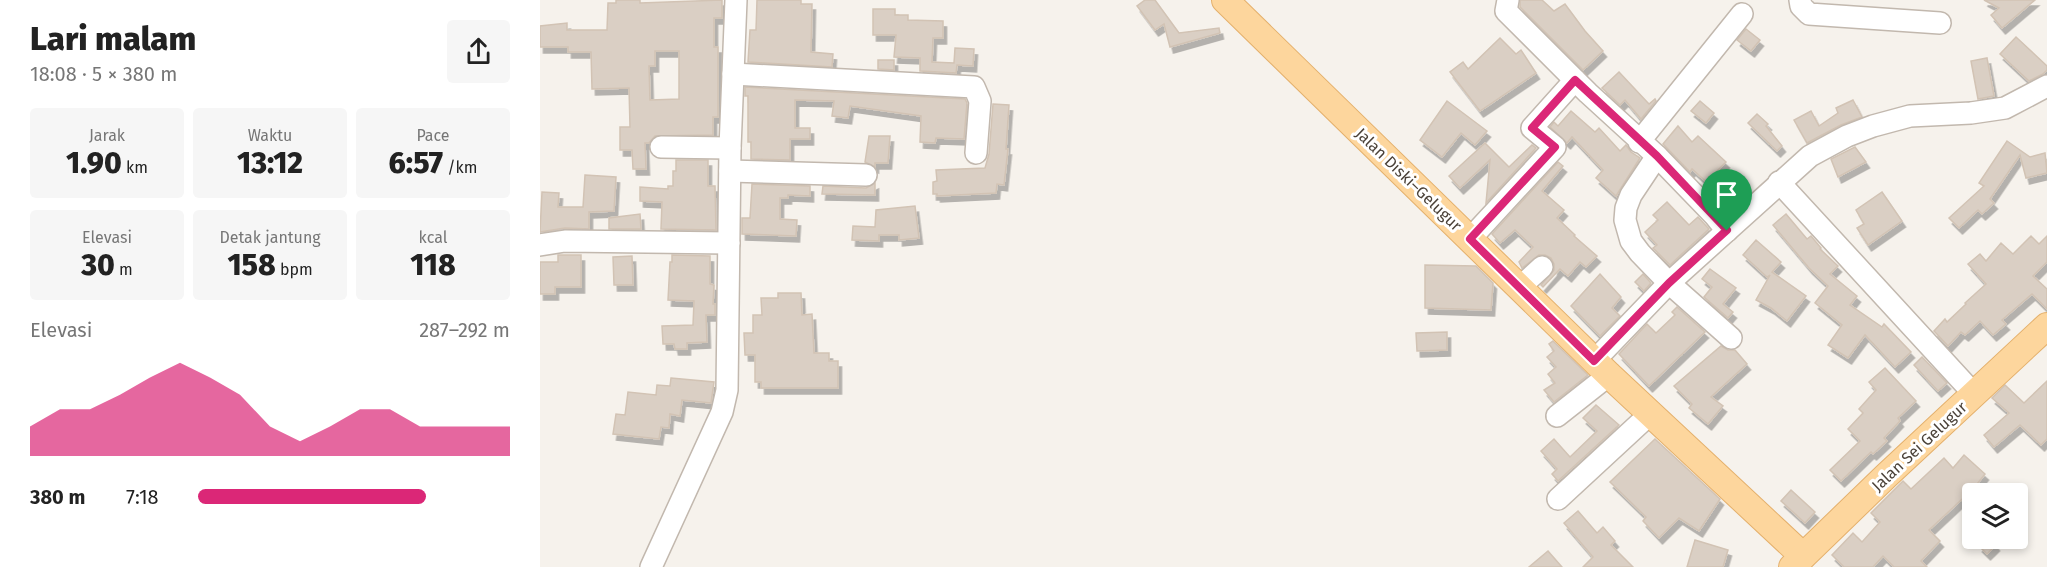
<!DOCTYPE html>
<html lang="id">
<meta charset="utf-8">
<style>
body{margin:0;font-family:"Fira Sans",sans-serif;background:#f6f6f6;color:#222;height:100vh;display:flex;flex-direction:column;font-size:22px;white-space:nowrap}
*{box-sizing:border-box;margin:0}
p{font-size:20px;color:#767676}
.icon{flex:none;width:33px;height:33px;fill:none;stroke:currentColor;stroke-width:2;stroke-linecap:round;stroke-linejoin:round}
.map{position:relative;flex:1;overflow:hidden}
.side{display:flex;flex-direction:column;background:#fff;width:540px}
.side>*{flex:none}
.tools{position:absolute;left:1422px;top:483px;display:grid;gap:12px}
.tools a{display:grid;place-items:center;width:66px;height:66px;border-radius:6px;background:#fff;box-shadow:0 3px 9px #0003;font-size:30px}
.pin{position:absolute;display:grid;place-items:center;width:51px;height:51px;color:#fff;margin:-62px -26px;border-radius:50% 50% 50% 0;rotate:-45deg;box-shadow:0 0 6px #0007}
.pin .icon{rotate:45deg}
.round{display:grid;place-items:center;flex:none;width:63px;height:63px;border-radius:6px;background:#f6f6f6}
.summary{display:flex;align-items:center;justify-content:space-between;height:102px;padding:0 30px}
h1{font-size:33px;font-weight:800;line-height:45px}
.metrics{display:grid;grid-template-columns:repeat(3,1fr);gap:9px;height:102px;padding:6px 30px}
.metrics div{display:grid;align-content:center;border-radius:6px;background:#f6f6f6;text-align:center}
.metrics b{font-size:30px;font-weight:800}
.metrics small{font-size:16px;font-weight:400}
.metrics p{font-size:16px}
.chart{height:168px;padding:12px 30px}
.chart p{display:flex;justify-content:space-between}
.chart svg{width:100%;height:108px;margin-top:6px;fill:#db2777;opacity:.7}
ul{padding:0 30px;list-style:none;font-size:20px}
li{display:grid;grid-template-columns:96px 72px 1fr;align-items:center;height:45px}
li i{height:15px;border-radius:8px;background:#db2777}
main{display:flex;flex:1;min-height:0}
.map>svg:first-child{display:block}
</style>
<main>
<section class="side">
<div class="summary"><div><h1>Lari malam</h1><p>18:08 · 5 × 380 m</p></div><a class="round"><svg class="icon" aria-label="share" viewBox="0 0 24 24"><path d="M12 15V3M7 8l5-5 5 5M5 13v7h14v-7"/></svg></a></div>
<div class="metrics">
<div><p>Jarak</p><b>1.90<small> km</small></b></div>
<div><p>Waktu</p><b>13:12</b></div>
<div><p>Pace</p><b>6:57<small> /km</small></b></div>
</div>
<div class="metrics">
<div><p>Elevasi</p><b>30<small> m</small></b></div>
<div><p>Detak jantung</p><b>158<small> bpm</small></b></div>
<div><p>kcal</p><b>118</b></div>
</div>
<div class="chart"><p><span>Elevasi</span>287–292 m</p>
<svg viewBox="0 0 160 44" preserveAspectRatio="none"><path d="M0 44V32L10 25L20 25L30 19L40 12L50 6L60 12L70 19L80 32L90 38L100 32L110 25L120 25L130 32L140 32L150 32L160 32V44z"/></svg>
</div>
<ul>
<li><b>380 m</b>7:18<i style="width:73%"></i></li>
</ul>
</section>
<div class="map">
<svg width="1507" height="567" viewBox="0 0 1507 567">
<defs>
<filter id="shadow"><feDropShadow dx="3.5" dy="6" stdDeviation="0" flood-color="#0004"/></filter>
</defs>
<rect width="100%" height="100%" fill="#f6f2ec"/>
<g fill="#dacfc4" stroke="#d2c3b4" stroke-width="1.5" fill-rule="evenodd" filter="url(#shadow)">
<path d="M76,0H100V3L182,0V18H174V47H178V117H173V135L115,136L109,143H105L106,169H93L92,150H80V127H90L89,88L52,89L51,52H28V47H0V26L27,23V30H67L68,3H76ZM115,51H139V99L110,100L109,66H115Z"/>
<polygon points="217,0 261,0 261,4 272,4 271,52 293,54 292,67 208,62 210,30 216,30"/>
<polygon points="605,0 615,0 639,33 679,28 680,33 630,47 624,24 615,30 597,6"/>
<polygon points="980,0 1002,0 1014,11 1025,4 1045,31 1063,51 1043,70 980,7"/>
<polygon points="1444,0 1495,0 1462,28 1451,15 1459,8"/>
<polygon points="333,9 355,9 355,15 368,15 368,20 403,21 403,38 393,38 392,62 414,63 415,48 434,49 433,66 417,65 416,73 380,71 380,58 354,57 356,35 333,35"/>
<polygon points="1206,29 1220,40 1211,51 1197,40"/>
<polygon points="1476,37 1507,66 1507,70 1503,74 1489,81 1460,54"/>
<polygon points="960,38 976,54 981,50 996,73 940,111 910,72 923,62 928,69"/>
<polygon points="1447,58 1454,96 1438,99 1431,61"/>
<polygon points="338,60 354,60 354,70 338,69"/>
<polygon points="1079,72 1109,104 1115,99 1116,101 1101,119 1085,100 1080,105 1062,88"/>
<polygon points="205,87 425,99 427,103 424,139 396,138 395,143 380,142 381,116 310,106 308,118 292,116 294,101 255,100 255,128 270,128 270,139 250,139 250,160 211,159 211,142 208,142 208,96 205,96"/>
<polygon points="1313,100 1322,117 1301,125 1267,143 1254,120 1271,111 1279,126 1298,113 1296,108"/>
<polygon points="907,101 947,131 935,145 921,133 902,157 880,140"/>
<polygon points="1160,101 1174,113 1166,123 1151,111"/>
<polygon points="453,104 469,105 466,149 468,149 464,185 457,184 456,193 397,196 397,194 393,194 393,182 397,181 396,170 445,168 449,154"/>
<polygon points="1031,111 1055,132 1059,128 1080,151 1086,145 1091,152 1100,158 1076,196 1056,178 1063,170 1032,137 1027,143 1010,127 1014,122 1018,126"/>
<polygon points="1217,114 1228,124 1226,126 1242,146 1237,151 1208,123"/>
<polygon points="1138,126 1152,142 1158,136 1186,162 1175,173 1201,201 1188,212 1168,190 1172,187 1152,169 1150,172 1123,144"/>
<polygon points="329,136 350,136 348,163 335,163 335,167 325,162"/>
<polygon points="1467,141 1490,157 1505,153 1507,173 1486,178 1480,155 1450,199 1454,203 1442,214 1438,210 1419,228 1409,218 1444,186 1439,183"/>
<polygon points="945,143 969,167 992,145 996,148 946,203 950,160 920,188 909,176"/>
<polygon points="1315,147 1326,162 1298,177 1291,159"/>
<polygon points="136,160 168,160 168,186 175,186 176,230 121,229 122,202 100,201 100,187 128,189 128,186 133,186 133,171 136,171"/>
<polygon points="1018,162 1023,166 1002,191 1024,210 1017,218 1035,235 1034,236 1057,256 1046,267 1040,262 1028,276 1020,269 1003,287 1001,285 1014,270 1014,264 1011,258 1005,255 999,255 982,268 979,262 993,247 975,230 960,243 952,234"/>
<polygon points="45,175 76,177 74,211 49,212 49,229 25,228 0,232 2,192 19,193 18,207 43,207"/>
<polygon points="335,183 335,195 282,194 283,186 326,188"/>
<polygon points="212,184 270,186 270,196 248,195 248,198 240,198 240,219 257,220 256,236 202,234 202,218 210,218"/>
<polygon points="1342,192 1362,221 1328,245 1317,228 1324,224 1316,210"/>
<polygon points="1127,202 1149,225 1158,217 1169,229 1130,265 1113,248 1117,245 1105,232 1118,220 1113,215"/>
<polygon points="375,206 379,238 359,240 359,235 339,235 339,241 312,240 313,226 335,227 336,210"/>
<polygon points="100,214 101,229 69,229 69,218"/>
<polygon points="1246,214 1267,239 1271,236 1281,248 1280,249 1298,266 1290,274 1317,296 1310,305 1342,327 1344,324 1371,352 1355,367 1325,335 1308,358 1288,345 1302,325 1275,303 1288,286 1269,268 1233,225"/>
<polygon points="1491,236 1499,244 1507,236 1507,262 1493,276 1507,289 1507,309 1492,294 1462,320 1466,324 1453,335 1440,321 1425,335 1421,332 1408,346 1394,331 1405,319 1407,322 1426,304 1425,303 1446,284 1428,264 1440,254 1446,261 1461,243 1473,254"/>
<polygon points="1216,240 1241,262 1232,272 1266,296 1247,321 1231,308 1216,300 1230,275 1227,277 1203,255"/>
<polygon points="18,255 41,255 41,287 15,287 15,294 0,294 0,262 18,262"/>
<polygon points="132,255 170,256 170,284 174,285 173,304 175,304 175,315 166,315 167,342 147,343 147,349 135,349 134,344 123,344 122,326 153,325 154,301 128,300 130,262 132,262"/>
<polygon points="92,256 93,285 74,285 73,257"/>
<polygon points="885,265 936,266 953,283 951,310 885,308"/>
<polygon points="1170,269 1196,288 1183,304 1193,312 1188,318 1164,297 1172,287 1162,279"/>
<polygon points="1060,274 1081,297 1072,308 1080,316 1060,336 1031,306"/>
<polygon points="1103,274 1111,283 1104,291 1095,282"/>
<polygon points="238,293 261,293 262,315 272,314 274,353 289,353 289,361 298,361 298,388 221,388 221,382 215,382 215,355 205,355 204,333 213,333 213,315 222,315 221,298 238,298"/>
<polygon points="1137,307 1165,332 1109,386 1079,354 1107,324 1116,333 1135,315 1132,312"/>
<polygon points="907,332 907,350 877,351 876,333"/>
<polygon points="1013,341 1048,375 1014,402 1004,390 1015,383 1008,374 1016,367 1007,357 1014,351 1009,344"/>
<polygon points="1181,346 1188,350 1195,350 1207,364 1171,397 1183,406 1168,424 1149,408 1152,404 1134,386"/>
<polygon points="1382,357 1407,383 1398,391 1374,365"/>
<polygon points="1345,368 1376,401 1358,418 1360,421 1344,438 1347,441 1333,454 1331,452 1301,481 1290,470 1320,441 1308,429 1323,413 1319,409 1336,390 1329,382"/>
<polygon points="131,378 174,382 171,403 142,400 140,416 130,414 129,428 121,427 119,439 73,434 76,414 85,415 88,392 116,395 117,385 130,386"/>
<polygon points="1507,381 1507,439 1501,445 1480,425 1454,447 1444,435 1469,413 1452,398 1465,385 1484,403"/>
<polygon points="1056,405 1079,425 1018,481 1012,474 1017,469 1001,451 1014,439 1030,457 1057,431 1043,418"/>
<polygon points="1115,439 1180,499 1159,531 1139,518 1119,538 1103,521 1106,517 1070,482"/>
<polygon points="1424,455 1445,474 1433,489 1389,530 1400,541 1381,561 1387,567 1354,567 1343,556 1333,567 1304,567 1292,555 1313,533 1322,542 1340,522 1331,513 1363,481 1371,489 1404,458 1413,468"/>
<polygon points="1251,490 1275,512 1265,523 1241,501"/>
<polygon points="1038,511 1057,533 1063,527 1075,541 1071,545 1093,567 1043,567 1053,557 1024,523"/>
<polygon points="1447,538 1450,538 1456,545 1447,554 1439,546"/>
<polygon points="1155,540 1188,550 1183,567 1147,567"/>
<polygon points="1008,551 1022,567 989,567"/>
</g>
<g fill="none" stroke-linecap="round" stroke-linejoin="round">
<g stroke="#c2b8ae" stroke-width="24">
<g id="minor">
<polyline points="968,0 966,11 1048,93 1117,156 1175,216 1187,231"/>
<polyline points="1260,0 1261,6 1269,14 1400,23"/>
<polyline points="193,74 434,87 440,101 436,153"/>
<polyline points="1099,142 1202,14"/>
<polyline points="121,147 190,148"/>
<polyline points="1117,156 1091,195 1086,208 1085,220 1091,241 1100,253 1129,283 1191,338"/>
<polyline points="190,171 326,175"/>
<polyline points="1239,182 1434,394"/>
<polyline points="930,239 1015,147 992,128 1035,80"/>
<polyline points="0,245 25,241 189,243"/>
<polyline points="979,288 1002,267"/>
<polyline points="1054,361 1129,283 1270,156 1307,136 1333,126 1370,116 1431,113 1465,108 1507,86"/>
<polyline points="1017,416 1069,375"/>
<polyline points="1018,499 1110,414"/>
<polyline points="111,567 182,412 187,390 190,148 196,0"/>
</g>
</g>
<g stroke="#e4b06c" stroke-width="28">
<g id="major">
<polyline points="685,0 1069,375 1263,556"/>
<polyline points="1252,567 1346,476 1507,326"/>
</g>
</g>
<use href="#minor" stroke="#fff" stroke-width="21"/>
<use href="#major" stroke="#fdd69d" stroke-width="26"/>
</g>
<g fill="none" stroke-linecap="round" stroke-linejoin="round">
<g stroke="#fff" stroke-width="12">
<polygon id="route" points="1035,80 1117,156 1187,230 1129,283 1054,361 930,239 1015,147 992,128"/>
</g>
<use href="#route" stroke="#db2777" stroke-width="8"/>
</g>
<g text-anchor="middle" stroke-width="6" stroke-linejoin="round" paint-order="stroke">
<g font-size="16" fill="#4b4239" stroke="#fff">
<text transform="translate(869 179) rotate(44)" y="6">Jalan Diski–Gelugur</text>
<text transform="translate(1379 446) rotate(-43)" y="6">Jalan Sei Gelugur</text>
</g>
</g>
</svg>
<div class="tools">
<a><svg class="icon" aria-label="layers" viewBox="0 0 24 24"><path d="M12 4l9 5-9 5-9-5zM3 14l9 5 9-5"/></svg></a>
</div>
<div class="pin" style="left:1187px;top:231px;background:#1e9e55"><svg class="icon" aria-label="arrive" viewBox="0 0 24 24"><path d="M6 21V4h12l-3 4 3 4H6"/></svg></div>
</div>
</main>
